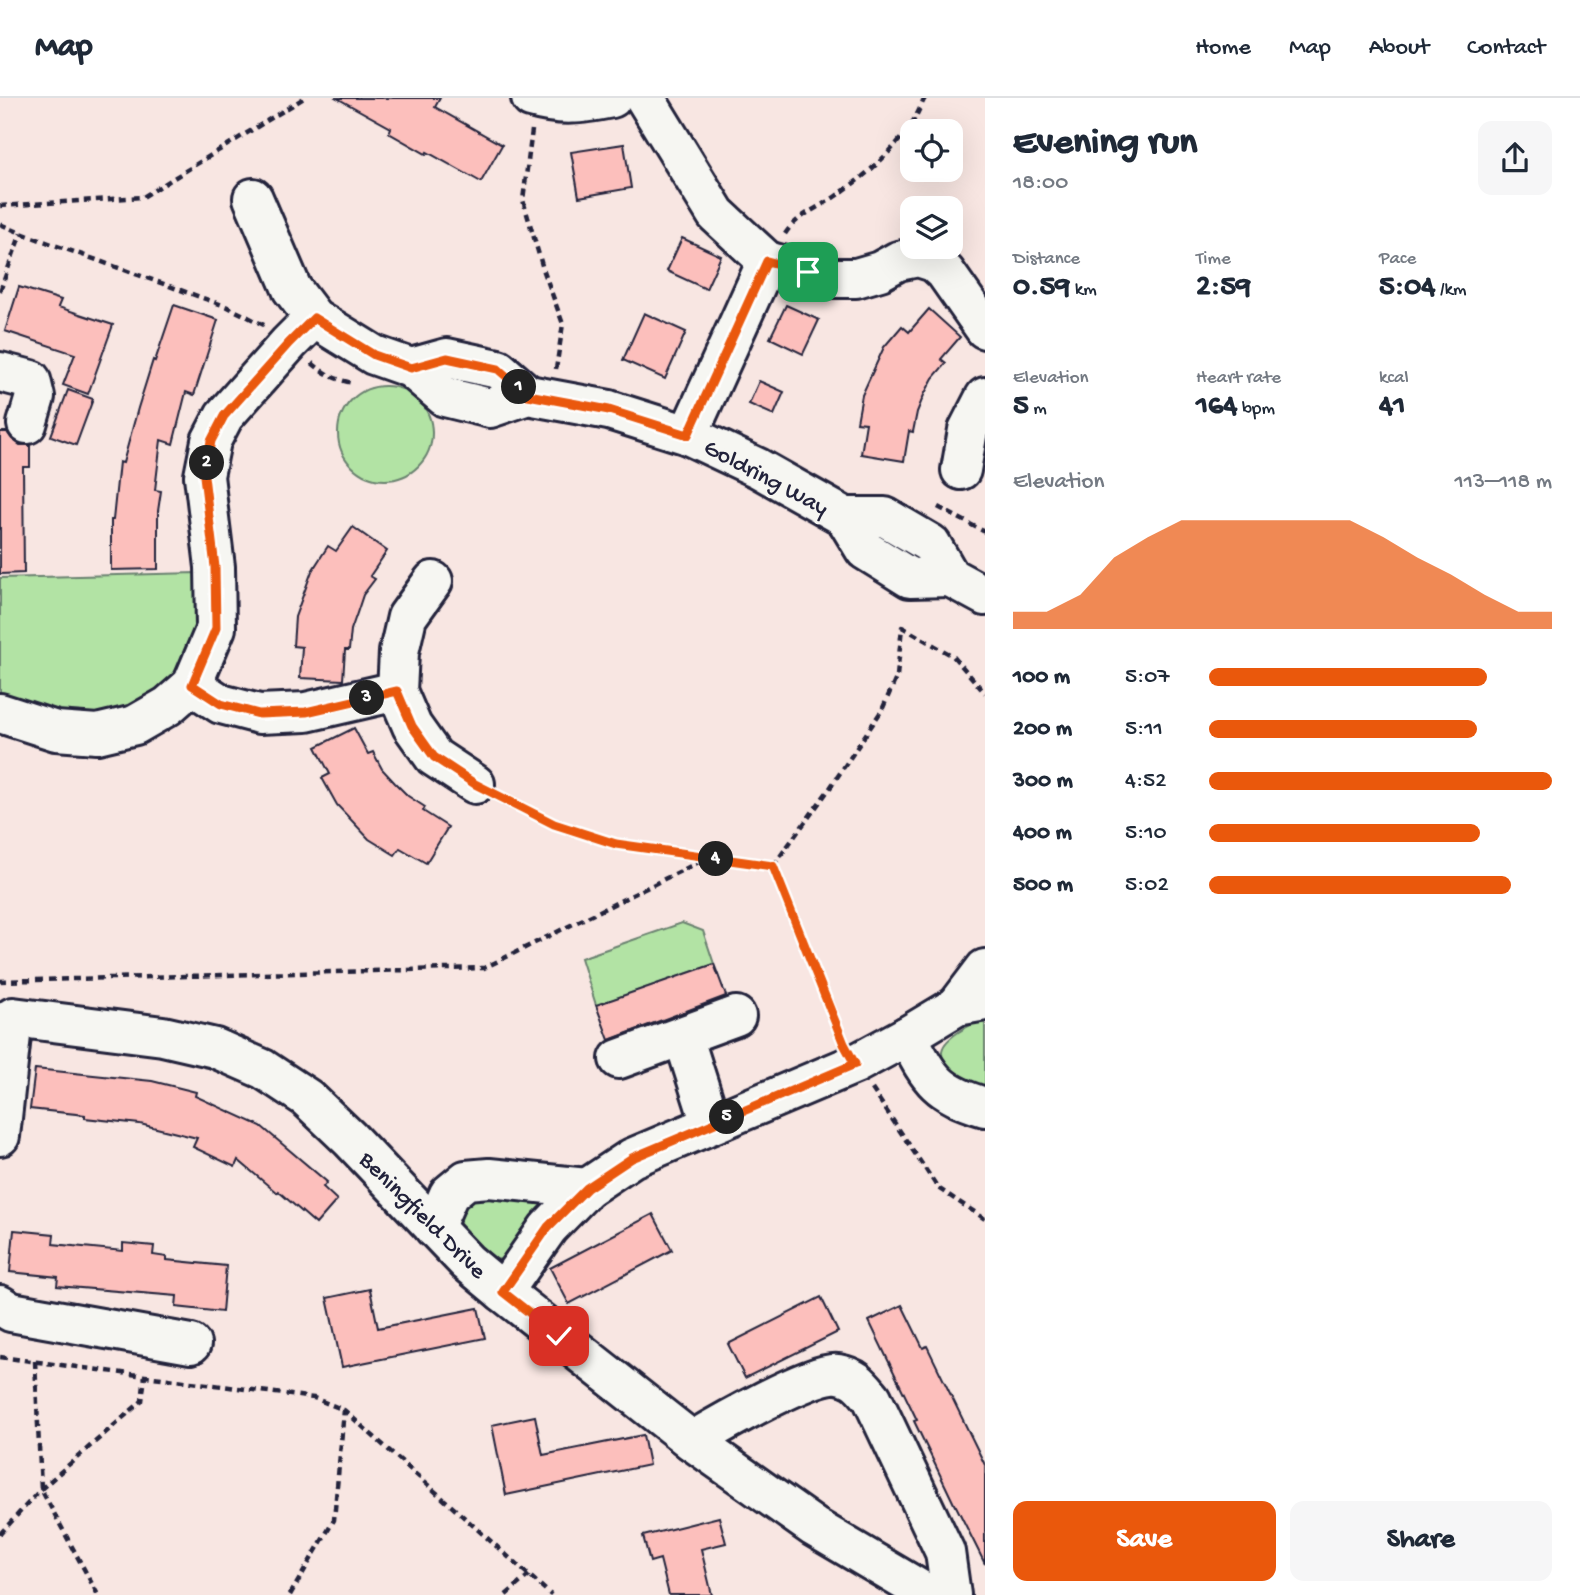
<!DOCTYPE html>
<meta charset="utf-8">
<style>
body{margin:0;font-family:"Gochi Hand",sans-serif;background:#f6f6f7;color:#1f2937;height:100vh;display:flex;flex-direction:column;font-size:26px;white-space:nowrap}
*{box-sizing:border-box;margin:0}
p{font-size:23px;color:#747a83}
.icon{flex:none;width:38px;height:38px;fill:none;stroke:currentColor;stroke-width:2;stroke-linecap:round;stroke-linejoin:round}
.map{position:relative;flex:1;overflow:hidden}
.sheet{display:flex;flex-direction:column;background:#fff;width:595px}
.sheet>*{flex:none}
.controls{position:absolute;left:900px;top:21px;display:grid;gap:14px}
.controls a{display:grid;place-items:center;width:63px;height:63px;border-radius:14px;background:#fff;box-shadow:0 7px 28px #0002;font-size:35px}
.pin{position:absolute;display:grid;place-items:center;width:60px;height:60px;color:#fff;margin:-30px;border-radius:14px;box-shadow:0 4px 10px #0006}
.km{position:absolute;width:35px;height:35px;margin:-18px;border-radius:50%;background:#222;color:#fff;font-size:19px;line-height:35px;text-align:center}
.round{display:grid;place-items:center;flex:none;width:74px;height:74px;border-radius:14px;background:#f6f6f7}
.headline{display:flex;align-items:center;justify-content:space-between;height:119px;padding:0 28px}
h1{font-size:38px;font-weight:700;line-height:52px}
.figures{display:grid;grid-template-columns:repeat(3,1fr);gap:10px;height:119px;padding:7px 28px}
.figures div{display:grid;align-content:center}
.figures b{font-size:30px;font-weight:700}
.figures small{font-size:19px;font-weight:400}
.figures p{font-size:19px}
.chart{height:196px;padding:14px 28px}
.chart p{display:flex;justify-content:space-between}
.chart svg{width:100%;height:126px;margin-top:7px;fill:#ea580c;opacity:.7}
.button{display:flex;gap:14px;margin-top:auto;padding:14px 28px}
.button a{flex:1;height:80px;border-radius:14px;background:#ea580c;color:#fff;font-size:28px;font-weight:700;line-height:80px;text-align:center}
.button a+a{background:#f6f6f7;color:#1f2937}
ul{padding:0 28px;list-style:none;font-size:23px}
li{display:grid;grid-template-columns:112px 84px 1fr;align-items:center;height:52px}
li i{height:18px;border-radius:9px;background:#ea580c}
header{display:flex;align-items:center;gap:42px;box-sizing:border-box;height:98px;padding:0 35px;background:#fff;border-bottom:2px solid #e0e1e3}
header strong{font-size:33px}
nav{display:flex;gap:38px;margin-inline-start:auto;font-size:24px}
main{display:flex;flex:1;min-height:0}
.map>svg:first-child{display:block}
</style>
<header>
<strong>Map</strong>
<nav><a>Home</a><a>Map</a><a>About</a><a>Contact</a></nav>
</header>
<main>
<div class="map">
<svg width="985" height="1497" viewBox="0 0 985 1497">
<rect width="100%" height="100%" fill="#f8e6e2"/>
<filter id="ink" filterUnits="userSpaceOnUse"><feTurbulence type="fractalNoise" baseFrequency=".0143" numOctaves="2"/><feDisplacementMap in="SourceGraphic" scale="14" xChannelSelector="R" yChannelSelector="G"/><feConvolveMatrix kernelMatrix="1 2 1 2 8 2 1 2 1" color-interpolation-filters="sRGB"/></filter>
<g filter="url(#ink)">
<g fill="#b2e3a4" stroke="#6a8270" stroke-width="2">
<circle cx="385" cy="335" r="47"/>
<path d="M196,475C197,488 201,505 198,518C193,546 177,578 154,596C138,609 109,617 88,617C58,617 28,603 0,594V480Z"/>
<polygon points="682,825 703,833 714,866 596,907 581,860"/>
<path d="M985,922V997C971,994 967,988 957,978C951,972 942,965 942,955C941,941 973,924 985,922Z"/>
<polygon points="470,1095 546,1102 547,1109 504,1161 488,1162 456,1136 453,1114"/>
</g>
<g fill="#fcbfbc" stroke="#22223b" stroke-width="2">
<polygon points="337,0 440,0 435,9 502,47 481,84 427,54 426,56 389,35 391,30"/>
<polygon points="624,46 631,90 579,99 571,54"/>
<polygon points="682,140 721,158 706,191 667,173"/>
<polygon points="19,189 61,202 58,209 113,227 88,296 63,287 75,256 5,233"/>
<polygon points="174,207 218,222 194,297 186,294 173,346 161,342 155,392 161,393 158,413 158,471 111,472 111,422 113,422 119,364 123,365 138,310 153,262 155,263"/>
<polygon points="786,207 819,222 803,256 770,240"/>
<polygon points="929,211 960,239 941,261 946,265 933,280 924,297 917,314 913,334 909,333 904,363 861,356 866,325 857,324 862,297 884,249 902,228 909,234"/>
<polygon points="644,215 686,234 665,281 623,262"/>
<polygon points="759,283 784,294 774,317 749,306"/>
<polygon points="68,292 93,301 76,347 51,338"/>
<polygon points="0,334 7,334 12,341 20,347 30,347 30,369 23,369 24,475 0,476"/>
<polygon points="353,429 387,453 370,478 375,481 363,497 357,515 351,532 349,552 345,552 343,582 300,580 302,549 293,548 295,519 312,473 328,448 336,453"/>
<polygon points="354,630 368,656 373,654 382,671 395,685 408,698 425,709 423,713 448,729 426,765 400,750 395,757 369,741 337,707 322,680 330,676 316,649"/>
<polygon points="714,866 726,898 609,942 596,907"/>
<polygon points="35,971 152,983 196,994 195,998 261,1028 327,1084 323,1089 337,1102 316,1126 278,1093 277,1095 238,1062 235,1069 193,1049 197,1040 140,1026 85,1020 85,1017 30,1011"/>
<polygon points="653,1116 672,1152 569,1206 550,1170"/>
<polygon points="14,1132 54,1136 53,1146 123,1153 123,1145 154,1148 153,1157 167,1159 167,1162 226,1168 222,1214 176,1209 177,1198 57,1188 58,1179 10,1174"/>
<polygon points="370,1191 378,1230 478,1210 485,1240 342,1269 327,1200"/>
<polygon points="821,1199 838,1234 745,1280 728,1246"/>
<polygon points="902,1207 923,1250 927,1248 985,1367 985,1466 956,1408 955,1408 945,1387 914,1323 917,1322 869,1223"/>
<polygon points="535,1318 543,1357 643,1337 649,1367 506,1397 492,1327"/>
<polygon points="719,1419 726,1445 701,1451 712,1497 669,1497 660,1461 650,1464 643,1438"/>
</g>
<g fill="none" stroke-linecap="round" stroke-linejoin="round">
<g stroke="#22223b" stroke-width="44">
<g id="minor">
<path d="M531,0C562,9 581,6 612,0"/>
<polyline points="645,0 716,116 767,163 688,337"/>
<polyline points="253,100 292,191 314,220 374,257 411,270 445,299 490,310 528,297 609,312 688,337 758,370 845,419 885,419 931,446 950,479 985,498"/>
<polyline points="767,163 830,180 856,180 880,173 898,163 918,159 934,164 945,174 985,231"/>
<polyline points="411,270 447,260 498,271 528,297"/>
<polyline points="0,274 31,282 35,299 27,326"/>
<polyline points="961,372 968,332 985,299"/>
<polyline points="845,419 865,452 910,480 950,479"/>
<polyline points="433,483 407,519 399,554 397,593 412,628 434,659 475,686"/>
<polyline points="192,587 221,606 259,616 306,614 397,593"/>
<polyline points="0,615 56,633 97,636 135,627 168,608 192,587 216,530 215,469 204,378 211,343 224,318 289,245 314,220"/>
<polyline points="957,908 985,871"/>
<polyline points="683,938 711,1026"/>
<path d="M907,938C930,981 936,995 985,1009"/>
<polyline points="619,961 736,918"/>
<polyline points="0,1038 13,919 163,938 215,950 263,971 307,1000 350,1041 467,1164 503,1194 692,1343 814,1429 929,1497"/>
<polyline points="434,1130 449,1096 466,1082 489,1080 587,1090"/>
<polyline points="503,1194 548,1130 587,1090 632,1060 855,966 907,938 957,908 985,903"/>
<polyline points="0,1207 11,1214 191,1246"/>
<path d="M692,1343C717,1328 814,1272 838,1276C856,1279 861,1287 872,1300L945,1454L951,1497"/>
</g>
</g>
<g stroke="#22223b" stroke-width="4.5" stroke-dasharray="7 5" stroke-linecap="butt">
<polyline points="532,32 523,102 543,171 563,226 556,271"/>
<polyline points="0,108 143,99 304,0"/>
<polyline points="0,126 21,135 228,209 264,227"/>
<path d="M785,136C797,117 817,111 836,98C864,79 890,57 910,28C916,20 920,9 925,0"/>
<polyline points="0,193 21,135"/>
<path d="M312,265C325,276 336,282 353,285"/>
<polyline points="938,409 985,434"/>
<polyline points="504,700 554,726 616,746 773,768 840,939"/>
<polyline points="773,768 830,690 882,612 897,578 902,529 953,558 985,595"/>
<polyline points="0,883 484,870 707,760"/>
<polyline points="872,991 938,1090 985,1121"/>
<polyline points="0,1259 314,1300 344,1312 551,1497"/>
<polyline points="35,1263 41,1391 98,1497"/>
<polyline points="0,1436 41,1391 142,1303 145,1278"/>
<polyline points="290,1497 334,1422 344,1312"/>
<polyline points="506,1497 529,1477"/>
</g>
<use href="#minor" stroke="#f6f6f2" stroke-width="38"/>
</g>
</g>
<g fill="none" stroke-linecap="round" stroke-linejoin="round" filter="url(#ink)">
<g stroke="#fff" stroke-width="14">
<polyline id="route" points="559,1238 503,1194 548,1129 587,1090 632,1060 855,966 844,946 773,768 616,746 554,726 475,686 434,659 412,628 397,593 306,614 259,616 221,606 192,587 216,530 215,469 204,378 211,343 224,318 289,245 314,220 374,257 411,270 447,260 498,271 528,297 609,312 688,337 767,163 808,174"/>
</g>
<use href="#route" stroke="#ea580c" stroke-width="9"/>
</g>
<g text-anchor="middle" stroke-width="6" stroke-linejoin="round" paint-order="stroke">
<g font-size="24" fill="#22223b" stroke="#f6f6f2">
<text transform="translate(767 378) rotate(28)" y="8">Goldring Way</text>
<text transform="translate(424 1116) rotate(45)" y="8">Beningfield Drive</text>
</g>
</g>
</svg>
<div class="controls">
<a><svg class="icon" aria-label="locate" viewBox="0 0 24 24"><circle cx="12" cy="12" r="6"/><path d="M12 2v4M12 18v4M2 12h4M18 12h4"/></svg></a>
<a><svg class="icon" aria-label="layers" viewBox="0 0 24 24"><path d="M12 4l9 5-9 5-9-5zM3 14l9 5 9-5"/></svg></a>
</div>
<div class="pin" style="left:808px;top:174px;background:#1e9e55"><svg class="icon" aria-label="arrive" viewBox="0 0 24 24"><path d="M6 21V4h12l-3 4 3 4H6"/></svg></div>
<div class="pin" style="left:559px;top:1238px;background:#d93025"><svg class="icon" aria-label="check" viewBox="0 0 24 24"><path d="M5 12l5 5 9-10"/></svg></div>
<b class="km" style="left:519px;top:289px">1</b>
<b class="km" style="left:207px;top:365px">2</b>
<b class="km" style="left:367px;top:600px">3</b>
<b class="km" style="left:716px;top:761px">4</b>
<b class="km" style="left:727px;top:1019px">5</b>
</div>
<section class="sheet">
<div class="headline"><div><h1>Evening run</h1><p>18:00</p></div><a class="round"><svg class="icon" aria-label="share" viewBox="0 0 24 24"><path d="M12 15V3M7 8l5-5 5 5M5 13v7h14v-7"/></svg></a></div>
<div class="figures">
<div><p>Distance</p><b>0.59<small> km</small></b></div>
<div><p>Time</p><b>2:59</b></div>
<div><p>Pace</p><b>5:04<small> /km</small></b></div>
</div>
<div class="figures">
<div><p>Elevation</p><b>5<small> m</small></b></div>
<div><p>Heart rate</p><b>164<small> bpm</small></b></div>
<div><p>kcal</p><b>41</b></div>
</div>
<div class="chart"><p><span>Elevation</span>113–118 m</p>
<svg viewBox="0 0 160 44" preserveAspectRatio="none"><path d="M0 44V38L10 38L20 32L30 19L40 12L50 6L60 6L70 6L80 6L90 6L100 6L110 12L120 19L130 25L140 32L150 38L160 38V44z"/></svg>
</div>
<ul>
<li><b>100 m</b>5:07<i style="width:81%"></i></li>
<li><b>200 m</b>5:11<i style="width:78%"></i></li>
<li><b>300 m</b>4:52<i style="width:100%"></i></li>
<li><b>400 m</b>5:10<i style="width:79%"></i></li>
<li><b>500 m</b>5:02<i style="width:88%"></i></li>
</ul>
<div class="button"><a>Save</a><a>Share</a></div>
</section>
</main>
